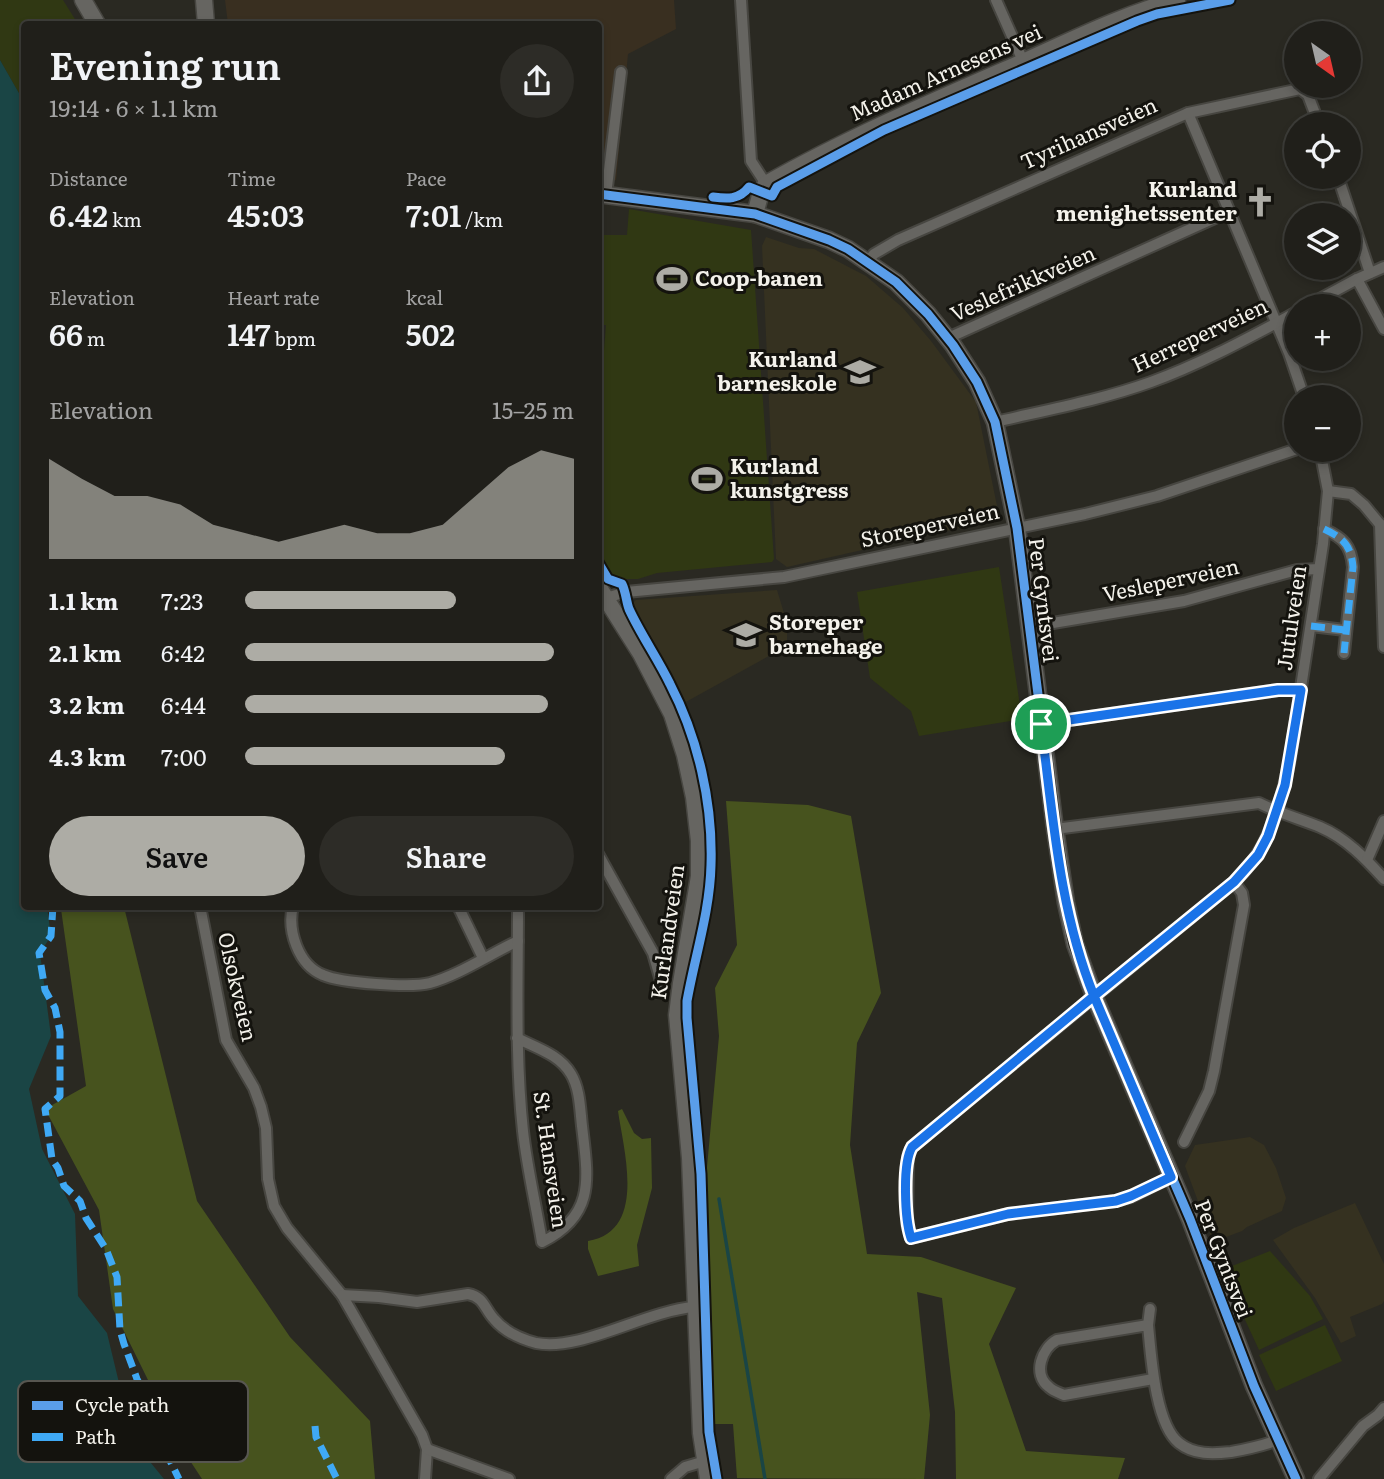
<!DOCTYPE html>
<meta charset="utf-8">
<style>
body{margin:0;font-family:Literata,serif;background:#2d2c27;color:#f1f3f6;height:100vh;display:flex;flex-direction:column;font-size:26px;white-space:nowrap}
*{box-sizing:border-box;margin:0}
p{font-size:23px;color:#a2a2a2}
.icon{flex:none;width:38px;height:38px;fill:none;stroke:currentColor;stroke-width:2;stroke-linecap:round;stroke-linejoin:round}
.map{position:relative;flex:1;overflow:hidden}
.side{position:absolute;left:21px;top:21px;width:581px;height:889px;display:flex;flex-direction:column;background:#201f1a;border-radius:7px;box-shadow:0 4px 10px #0003,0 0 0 2px #3d3d39}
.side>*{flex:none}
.needle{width:46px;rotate:146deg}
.buttons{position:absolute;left:1284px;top:21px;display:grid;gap:14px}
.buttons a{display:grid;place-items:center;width:77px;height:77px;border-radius:50%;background:#201f1a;box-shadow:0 4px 10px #0003,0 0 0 2px #3d3d39;font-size:35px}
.pin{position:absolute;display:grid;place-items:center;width:60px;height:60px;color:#fff;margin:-30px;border:4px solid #fff;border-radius:50%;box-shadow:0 2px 7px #0007}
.round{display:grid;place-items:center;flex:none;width:74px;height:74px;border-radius:37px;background:#2d2c27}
.headline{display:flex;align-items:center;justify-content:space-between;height:119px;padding:0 28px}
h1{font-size:38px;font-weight:600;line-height:52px}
.metrics{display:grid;grid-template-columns:repeat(3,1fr);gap:10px;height:119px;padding:7px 28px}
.metrics div{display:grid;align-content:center}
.metrics b{font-size:30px;font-weight:600}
.metrics small{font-size:19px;font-weight:400}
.metrics p{font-size:19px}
.chart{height:196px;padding:14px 28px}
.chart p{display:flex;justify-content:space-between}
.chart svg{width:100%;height:126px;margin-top:7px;fill:#adaca5;opacity:.7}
.action{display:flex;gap:14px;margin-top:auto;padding:14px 28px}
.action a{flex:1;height:80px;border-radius:42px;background:#adaca5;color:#111;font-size:28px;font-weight:600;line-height:80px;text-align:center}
.action a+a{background:#2d2c27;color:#f1f3f6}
ul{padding:0 28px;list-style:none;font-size:23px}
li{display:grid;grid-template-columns:112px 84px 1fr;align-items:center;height:52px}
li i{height:18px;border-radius:9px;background:#adaca5}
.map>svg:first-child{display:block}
</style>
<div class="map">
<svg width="1384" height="1479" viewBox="0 0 1384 1479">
<rect width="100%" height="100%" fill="#2a2922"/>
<g fill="#353120">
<polygon points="766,237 799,248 814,249 866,276 903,308 931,341 976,402 997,506 986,522 787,567 776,559 762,246"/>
<polygon points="777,590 787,623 787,646 684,703 636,616 633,603 636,600"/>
<polygon points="1250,1137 1264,1145 1276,1168 1286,1198 1282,1211 1247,1227 1242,1231 1213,1242 1185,1166 1195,1145"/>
<polygon points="1355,1203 1384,1264 1384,1301 1382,1304 1350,1317 1356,1336 1341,1343 1315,1298 1273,1240 1294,1228"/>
</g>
<polygon fill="#392f20" points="225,0 674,0 676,29 628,54 616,180 599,178 598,24 228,24"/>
<g fill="#303813">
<polygon points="0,0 63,0 78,24 24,24 24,102 0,60"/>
<polygon points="629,209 751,230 774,559 772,562 657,573 638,579 614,579 599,553 598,376 602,375 606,325 599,325 599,235 627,235"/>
<polygon points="999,567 1022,719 919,736 911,711 870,678 857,592"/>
<polygon points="1270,1251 1310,1296 1323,1319 1259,1350 1222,1270"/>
<polygon points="1325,1325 1342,1361 1276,1391 1259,1355"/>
</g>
<g fill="#47531e">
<polygon points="726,801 808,805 851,816 881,993 857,1043 850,1145 867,1254 921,1257 1016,1288 989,1344 1026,1451 1125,1458 1118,1479 956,1479 955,1412 942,1298 917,1292 930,1415 924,1479 737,1478 733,1424 713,1424 706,1178 719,1036 715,988 737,945"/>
<polygon points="66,907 124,907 197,1201 290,1337 370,1421 375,1479 202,1479 181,1447 113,1309 99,1210 45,1109 86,1086 61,909"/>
<path d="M622,1109L634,1133L642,1139L651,1138L652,1188L637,1245L639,1266L598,1276L588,1249V1241C647,1231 624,1152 618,1111Z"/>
</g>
<polygon fill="#1a4545" points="0,60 24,102 24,906 47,907 51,936 40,953 51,1036 29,1089 42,1149 75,1214 78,1296 107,1333 133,1441 164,1479 0,1479"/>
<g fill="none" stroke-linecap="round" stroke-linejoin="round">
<polyline stroke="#1a4545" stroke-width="3.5" points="719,1199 765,1479"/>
<g stroke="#474641" stroke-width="14">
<g id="street">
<polyline points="741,0 751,161 766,184"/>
<polyline points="996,0 1023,61"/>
<polyline points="1188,113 1289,353 1304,397"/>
<polyline points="1338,177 1370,273"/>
<polyline points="606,195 621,72"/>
<polyline points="868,261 874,254 898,240 1188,113 1300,89 1308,95 1319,124"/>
<polyline points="1357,279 1384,329"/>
<polyline points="1307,306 1357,279 1384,267"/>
<polyline points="948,338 1228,212"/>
<path d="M995,422C1047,410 1101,400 1151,382C1201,364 1250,337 1297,312"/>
<polyline points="1328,491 1351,494 1364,505 1383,528"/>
<polyline points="1380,524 1384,647"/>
<path d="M1324,529C1343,538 1351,545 1353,567L1344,653"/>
<polyline points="606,598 626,592 784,577 1085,514 1157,496 1297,449"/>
<polyline points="1311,626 1345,630"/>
<polyline points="1029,627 1184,601 1297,570 1319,569"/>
<polyline points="1041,724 1278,690 1301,690"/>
<path d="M1055,829L1259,803C1279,813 1300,819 1320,827C1346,838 1366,859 1384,879"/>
<polyline points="598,854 653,953 663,988"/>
<polyline points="1367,860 1384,821"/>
<polyline points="200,906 226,1040 254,1088 261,1107 266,1128 268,1179 274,1206 287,1228 342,1295 422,1435 427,1449 425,1479"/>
<path d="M293,906C287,930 298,965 323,975C341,983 411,988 430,983C459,975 490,954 518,941"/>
<polyline points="458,906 483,958"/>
<path d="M517,1038C536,1048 559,1054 571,1074C580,1089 580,1109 582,1126C588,1178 596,1215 542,1242C536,1205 527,1168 523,1131C515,1057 518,982 518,906"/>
<polyline points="1184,1142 1209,1091 1214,1071 1244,905 1242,893 1234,882"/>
<path d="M1171,1177L1131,1197L1116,1201L1008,1214L911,1238L907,1224L908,1156L912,1147L1234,882C1269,851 1281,803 1290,759L1323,544L1328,491L1320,450"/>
<path d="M342,1295L379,1297L417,1302L468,1294C484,1297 484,1308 494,1319C504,1331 521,1339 536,1343C580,1352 645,1311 694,1307"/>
<polyline points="1148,1325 1150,1309"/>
<path d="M1153,1379L1064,1395C1060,1393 1053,1391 1049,1387C1032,1374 1042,1348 1057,1340L1148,1325C1151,1355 1155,1424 1179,1443C1194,1455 1213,1454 1231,1452C1248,1449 1262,1446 1278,1440"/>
<polyline points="427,1449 509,1479"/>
<polyline points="671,1479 685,1467 705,1461"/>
<polyline points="1319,1479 1363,1426 1378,1415 1384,1408"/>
</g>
</g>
<g stroke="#474641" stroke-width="19">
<g id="secondary">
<polyline points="83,0 97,24"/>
<polyline points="204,0 206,24"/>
<polyline points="598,194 755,214 829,240 848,249 896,282 928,314 953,345 977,382 995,422 1017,528 1055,829 1066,903 1075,944 1094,996 1190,1219 1254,1386 1296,1479"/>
<path d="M755,214L761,192L766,184C849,137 936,100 1023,62C1074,39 1124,14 1177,0"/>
<polyline points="598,586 641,654 672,714 685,755 694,797 699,841 699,876 681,983 677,1015 690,1158 701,1433 708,1479"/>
</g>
</g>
<use href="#street" stroke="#666561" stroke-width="10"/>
<use href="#secondary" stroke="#666561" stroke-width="16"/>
<g stroke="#3fa9f5" stroke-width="7" stroke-dasharray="14 7" stroke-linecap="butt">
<path d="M1324,529C1343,538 1351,545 1353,567L1344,653"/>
<polyline points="1311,626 1345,630"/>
<polyline points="53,906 51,936 39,953 45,990 55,1008 60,1032 60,1096 45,1109 52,1159 58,1168 64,1186 80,1201 86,1218 106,1249 117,1277 120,1330 124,1344 137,1379 155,1414 157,1434 179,1479"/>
<polyline points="315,1426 316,1437 337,1479"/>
</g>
<g stroke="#14130e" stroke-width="13">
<g id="cycleway">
<polyline points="598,194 755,214 829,240 848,249 896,282 928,314 953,345 977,382 995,422 1017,528 1055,829 1066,903 1075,944 1094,996 1190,1219 1254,1386 1296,1479"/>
<path d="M713,197C727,199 739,200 749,187L772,196L777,187L884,130L1137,21L1157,14L1230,0"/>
<path d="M598,562L608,579L622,584C626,592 626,601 629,609C641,635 658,659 670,684C698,738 713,803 711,865C710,911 695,956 687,1001V1018L701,1174L709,1432L717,1479"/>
</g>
</g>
<use href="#cycleway" stroke="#5a9eea" stroke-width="9"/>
</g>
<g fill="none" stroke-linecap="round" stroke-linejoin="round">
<g stroke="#fff" stroke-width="14">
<path id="route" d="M1041,724C1053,815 1059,910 1094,996L912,1147C902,1164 905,1220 911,1238L1008,1214L1116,1201L1131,1196L1171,1177L1094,996L1234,882L1258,855L1268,836L1285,785L1301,690H1278L1041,724"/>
</g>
<use href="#route" stroke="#1a73e8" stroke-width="9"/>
</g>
<defs>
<g id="church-bare" transform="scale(2.415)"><path d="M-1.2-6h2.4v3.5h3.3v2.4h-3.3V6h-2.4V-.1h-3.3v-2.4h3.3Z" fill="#adaca5" stroke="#14130e" stroke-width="2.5" paint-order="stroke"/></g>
<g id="stadium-bare" transform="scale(2.415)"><path d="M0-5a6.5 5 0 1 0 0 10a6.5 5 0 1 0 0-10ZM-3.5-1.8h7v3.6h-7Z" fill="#adaca5" stroke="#14130e" stroke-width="2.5" paint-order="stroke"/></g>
<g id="school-bare" transform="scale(2.415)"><path d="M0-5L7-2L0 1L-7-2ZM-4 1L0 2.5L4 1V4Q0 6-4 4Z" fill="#adaca5" stroke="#14130e" stroke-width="2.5" paint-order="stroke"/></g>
</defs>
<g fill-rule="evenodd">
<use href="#church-bare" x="1260" y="202"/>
<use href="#stadium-bare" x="672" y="279"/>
<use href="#school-bare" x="860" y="372"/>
<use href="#stadium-bare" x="707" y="479"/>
<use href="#school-bare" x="746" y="635"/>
</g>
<g text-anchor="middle" stroke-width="6" stroke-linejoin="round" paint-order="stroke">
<g font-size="21" fill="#f4f2eb" stroke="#14130e">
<text transform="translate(946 73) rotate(-24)" y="7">Madam Arnesens vei</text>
<text transform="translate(1089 134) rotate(-24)" y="7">Tyrihansveien</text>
<text transform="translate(1023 284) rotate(-24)" y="7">Veslefrikkveien</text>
<text transform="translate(1200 336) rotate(-25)" y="7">Herreperveien</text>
<text transform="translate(930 526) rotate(-12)" y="7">Storeperveien</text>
<text transform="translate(1171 581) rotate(-12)" y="7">Vesleperveien</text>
<text transform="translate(1043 600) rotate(83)" y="7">Per Gyntsvei</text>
<text transform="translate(1292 618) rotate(-82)" y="7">Jutulveien</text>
<text transform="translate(668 932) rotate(-82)" y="7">Kurlandveien</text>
<text transform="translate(237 987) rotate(77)" y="7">Olsokveien</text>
<text transform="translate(550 1160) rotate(82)" y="7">St. Hansveien</text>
<text transform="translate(1223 1259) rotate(69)" y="7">Per Gyntsvei</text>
</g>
<g font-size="21" font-weight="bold" fill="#f4f2eb" stroke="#14130e" text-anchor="start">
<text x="1237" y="197" text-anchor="end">Kurland<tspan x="1237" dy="24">menighetssenter</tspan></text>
<text x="695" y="286">Coop-banen</text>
<text x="837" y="367" text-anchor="end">Kurland<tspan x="837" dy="24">barneskole</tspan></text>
<text x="730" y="474">Kurland<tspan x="730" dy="24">kunstgress</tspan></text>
<text x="769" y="630">Storeper<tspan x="769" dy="24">barnehage</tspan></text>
</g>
</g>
<rect x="18" y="1381" width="230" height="81" rx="10" fill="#14130e" stroke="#575650" stroke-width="2"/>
<rect x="32" y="1401" width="31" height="9" fill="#5a9eea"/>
<rect x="32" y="1433" width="31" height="8" fill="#3fa9f5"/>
<g font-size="19" fill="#f4f2eb">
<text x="75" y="1412">Cycle path</text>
<text x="75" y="1444">Path</text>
</g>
</svg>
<div class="buttons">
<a><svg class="needle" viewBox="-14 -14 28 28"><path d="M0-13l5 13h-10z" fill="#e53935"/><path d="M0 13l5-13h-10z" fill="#a2a2a2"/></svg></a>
<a><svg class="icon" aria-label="locate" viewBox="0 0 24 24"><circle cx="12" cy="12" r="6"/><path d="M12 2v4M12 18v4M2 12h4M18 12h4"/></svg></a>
<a><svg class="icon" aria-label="layers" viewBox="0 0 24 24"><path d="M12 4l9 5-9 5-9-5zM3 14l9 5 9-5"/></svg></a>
<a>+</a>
<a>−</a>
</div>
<div class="pin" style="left:1041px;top:724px;background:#1e9e55"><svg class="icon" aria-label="arrive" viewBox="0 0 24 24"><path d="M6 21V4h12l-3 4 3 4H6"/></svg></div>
<section class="side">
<div class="headline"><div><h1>Evening run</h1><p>19:14 · 6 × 1.1 km</p></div><a class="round"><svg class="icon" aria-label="share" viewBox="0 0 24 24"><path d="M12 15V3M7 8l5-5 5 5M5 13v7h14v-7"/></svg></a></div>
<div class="metrics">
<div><p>Distance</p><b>6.42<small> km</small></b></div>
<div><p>Time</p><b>45:03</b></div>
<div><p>Pace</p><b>7:01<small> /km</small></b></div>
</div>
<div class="metrics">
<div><p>Elevation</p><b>66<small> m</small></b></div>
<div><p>Heart rate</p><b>147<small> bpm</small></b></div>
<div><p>kcal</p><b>502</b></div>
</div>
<div class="chart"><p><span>Elevation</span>15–25 m</p>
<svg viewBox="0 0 160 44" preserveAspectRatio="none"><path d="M0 44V9L10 16L20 22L30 22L40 25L50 32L60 35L70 38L80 35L90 32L100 35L110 35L120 32L130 22L140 12L150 6L160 9V44z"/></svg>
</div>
<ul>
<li><b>1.1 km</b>7:23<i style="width:64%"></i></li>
<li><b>2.1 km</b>6:42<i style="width:94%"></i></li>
<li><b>3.2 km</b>6:44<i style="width:92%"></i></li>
<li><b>4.3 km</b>7:00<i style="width:79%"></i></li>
</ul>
<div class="action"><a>Save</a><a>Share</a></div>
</section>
</div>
